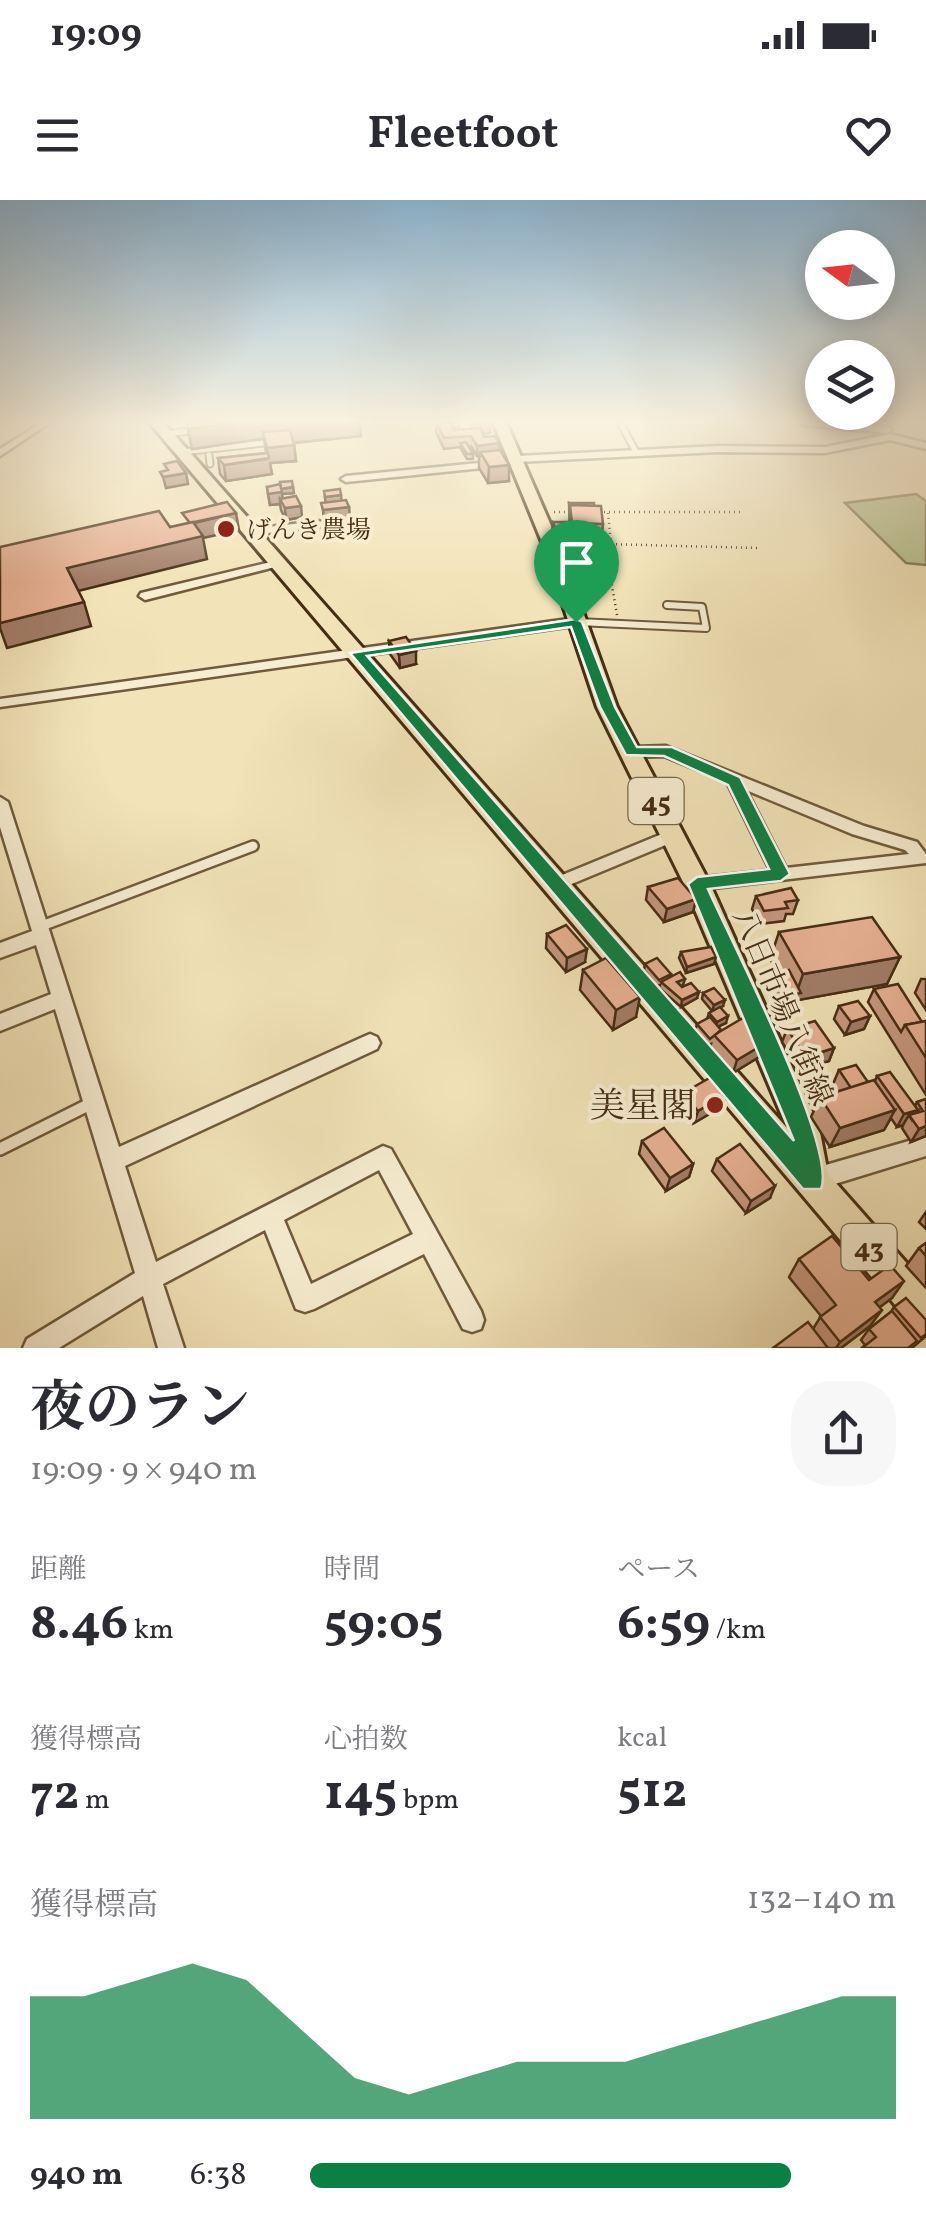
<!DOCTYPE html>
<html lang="ja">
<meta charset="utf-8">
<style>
body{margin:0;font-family:Vollkorn,"Noto Serif JP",serif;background:#f7f7f7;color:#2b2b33;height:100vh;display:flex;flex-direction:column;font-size:38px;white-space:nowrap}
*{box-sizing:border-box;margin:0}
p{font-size:32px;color:#7c7c81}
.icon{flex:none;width:55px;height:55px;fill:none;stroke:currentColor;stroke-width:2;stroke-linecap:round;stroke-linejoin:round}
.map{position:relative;height:1148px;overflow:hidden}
.drawer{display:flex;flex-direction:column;background:#fff;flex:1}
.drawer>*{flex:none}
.needle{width:65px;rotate:285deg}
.controls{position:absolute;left:805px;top:30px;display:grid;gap:20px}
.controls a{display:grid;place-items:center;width:90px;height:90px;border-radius:50%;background:#fff;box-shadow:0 5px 25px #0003;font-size:50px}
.pin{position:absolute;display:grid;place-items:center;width:85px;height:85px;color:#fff;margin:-102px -42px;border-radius:50% 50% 50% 0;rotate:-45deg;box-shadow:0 0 10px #0007}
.pin .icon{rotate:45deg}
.round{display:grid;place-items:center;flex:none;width:105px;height:105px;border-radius:40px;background:#f7f7f7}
.summary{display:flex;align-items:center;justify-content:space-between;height:170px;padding:0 30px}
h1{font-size:55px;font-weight:700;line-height:75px}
.metrics{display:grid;grid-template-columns:repeat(3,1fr);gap:15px;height:170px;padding:10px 30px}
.metrics div{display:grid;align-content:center}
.metrics b{font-size:50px;font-weight:700}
.metrics small{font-size:28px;font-weight:400}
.metrics p{font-size:28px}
.chart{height:280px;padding:20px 30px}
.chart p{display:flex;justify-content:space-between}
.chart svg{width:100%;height:180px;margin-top:10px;fill:#0b8043;opacity:.7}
ul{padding:0 30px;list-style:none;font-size:32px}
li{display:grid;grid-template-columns:160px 120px 1fr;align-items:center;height:75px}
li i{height:25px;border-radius:12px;background:#0b8043}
.status{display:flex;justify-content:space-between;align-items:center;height:70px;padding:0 50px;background:#fff;direction:ltr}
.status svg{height:28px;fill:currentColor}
header{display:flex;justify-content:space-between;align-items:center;height:130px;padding:0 30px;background:#fff;font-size:45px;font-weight:700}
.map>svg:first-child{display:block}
</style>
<div class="status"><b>19:09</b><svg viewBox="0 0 49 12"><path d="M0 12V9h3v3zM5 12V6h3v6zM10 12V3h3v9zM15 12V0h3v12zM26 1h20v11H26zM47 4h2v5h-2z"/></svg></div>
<header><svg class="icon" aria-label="menu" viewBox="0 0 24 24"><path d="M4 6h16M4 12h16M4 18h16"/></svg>Fleetfoot<svg class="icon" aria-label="heart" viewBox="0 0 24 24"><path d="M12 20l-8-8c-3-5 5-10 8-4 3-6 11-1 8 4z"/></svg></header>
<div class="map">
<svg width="926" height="1148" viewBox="0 0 926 1148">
<rect width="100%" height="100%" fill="#f2e3b8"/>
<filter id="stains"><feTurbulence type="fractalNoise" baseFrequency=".002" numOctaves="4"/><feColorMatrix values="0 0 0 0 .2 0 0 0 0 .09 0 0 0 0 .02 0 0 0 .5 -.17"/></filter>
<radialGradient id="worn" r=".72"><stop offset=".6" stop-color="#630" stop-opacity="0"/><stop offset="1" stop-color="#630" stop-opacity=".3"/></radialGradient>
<polygon fill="#b8c490" stroke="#7e7852" stroke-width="2.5" points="916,294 926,301 926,365 906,363 845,303"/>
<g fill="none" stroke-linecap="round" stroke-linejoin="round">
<g stroke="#705a3c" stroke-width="9">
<g id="service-far3">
<polyline points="622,226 636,252"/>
<polyline points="167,234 195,230"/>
<polyline points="182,252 264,243"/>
<polyline points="209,255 210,264"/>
</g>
</g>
<g stroke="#705a3c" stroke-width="10">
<polyline id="service-far2" points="578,422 706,428 702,407 667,405"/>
</g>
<g stroke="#705a3c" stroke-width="14">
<polyline id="service-far1" points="39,727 253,646"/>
</g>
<g stroke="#705a3c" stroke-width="16">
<polyline id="service" points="0,949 90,904"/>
</g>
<g stroke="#705a3c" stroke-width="5">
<g id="minor">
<polygon points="42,222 51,222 0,256 0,249"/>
<polygon points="799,222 826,222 888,227 892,230 888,233 803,225"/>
<polygon points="890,234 926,243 926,249 890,240 825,253 718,252 517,262 512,259 517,256 718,246 825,247"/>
<polygon points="499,261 502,262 502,266 346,282 341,279 346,276"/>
<polygon points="318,321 322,322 322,326 252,335 247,332 252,329"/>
<polygon points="279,360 283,361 283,365 145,400 139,396 141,393"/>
<polygon points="576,418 582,422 580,425 0,507 0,499"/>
<path d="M666,546L864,626L917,642L926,654V663L697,690L691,688L689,684L691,680L697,678L770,670L727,582L664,556L632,557L625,552L632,547ZM746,590L852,634L905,650L909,654L786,668Z"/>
<path d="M0,597L8,602L119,947L363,837L370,834L377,837L380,843L377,849L125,966L156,1062L383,946L391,949L481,1111L484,1120L481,1129L472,1132L463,1129L424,1054L314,1109L305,1112L296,1109L265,1030L163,1084L184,1148H158L143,1096L59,1148H23L27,1139L135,1073L55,809L0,831V814L51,794L36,745L0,758V743L32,731L0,627ZM379,970L413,1034L311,1084L284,1020Z"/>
<polygon points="674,629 680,631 682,635 680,639 562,688 550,688 548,684 550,680"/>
<polygon points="926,936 926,956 812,991 804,988 801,980 804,972 812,969"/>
</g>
</g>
<g stroke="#452c13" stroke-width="6">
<polygon id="primary" points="149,222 163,222 787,928 684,684 597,507 542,342 493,222 506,222 558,342 617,507 710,684 819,927 828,974 926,1085 926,1131 913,1126"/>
</g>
<g stroke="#452c13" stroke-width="2.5" stroke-dasharray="1 4" stroke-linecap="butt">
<polyline points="554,312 571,312"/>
<polyline points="599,312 743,312"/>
<polyline points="608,313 611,344"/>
<polyline points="566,343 757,348"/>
<polyline points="605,345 617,415"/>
</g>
<use href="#service-far3" stroke="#f7edd1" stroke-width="5"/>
<use href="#service-far2" stroke="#f7edd1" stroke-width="6"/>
<use href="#service-far1" stroke="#f7edd1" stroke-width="9"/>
<use href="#service" stroke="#f7edd1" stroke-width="11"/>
<use href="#minor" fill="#f7edd1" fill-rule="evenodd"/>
<use href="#primary" fill="#f2e3b8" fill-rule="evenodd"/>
</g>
<g fill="#c89980" stroke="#452c13" stroke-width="2.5">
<polygon points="436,222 459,222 459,228 454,228 454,230 472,229 472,222 490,222 490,233 483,234 484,237 499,243 499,250 509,281 488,283 479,268 479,256 477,256 471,246 469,247 473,254 473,259 467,259 460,247 444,249 436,232"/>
<polygon points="188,229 361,236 294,243 296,261 270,263 272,274 226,281 220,274 218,258 266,253 264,238 192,249"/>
<polygon points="267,287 294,293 282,294 282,298 302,317 286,320 281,310 280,304 270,305"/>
<polygon points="569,303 603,324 601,341 570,341"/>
<polygon points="553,322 569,329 568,340 555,340 552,333"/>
<polygon points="389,441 416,464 400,468 390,454"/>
<polygon points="648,687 696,699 693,712 664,722 646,700"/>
<polygon points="756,696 798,700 793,714 786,714 784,721 760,724 752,709"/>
<polygon points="779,732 900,757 887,784 798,800 796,806 778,809 766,787 770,774 778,772 770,759"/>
<polygon points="547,734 585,762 566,772 546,748"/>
<polygon points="681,752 714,764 686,773 679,758"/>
<polygon points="645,764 671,774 670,777 685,779 683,785 681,786 697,798 681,807 659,788 660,785 657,786 644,770"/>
<polygon points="583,770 636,817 613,830 580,790"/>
<polygon points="921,779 926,779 926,810 915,793"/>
<polygon points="874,789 922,822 926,821 926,895 868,802"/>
<polygon points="703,793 723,806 720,808 726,823 718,827 721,830 758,837 759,857 733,873 710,848 711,844 708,845 695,831 697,824 707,819 709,813 712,811 702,799"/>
<polygon points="839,806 870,816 864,829 845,835 834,819"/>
<polygon points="787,829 834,848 829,861 800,870 782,842"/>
<polygon points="839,870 868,882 875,881 877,876 915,906 917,902 926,899 926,936 911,942 902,928 903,925 897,927 891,918 884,930 830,947 811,917 820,897 838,892 833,884"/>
<polygon points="683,893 723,906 694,923 680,906"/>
<polygon points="642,941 693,964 689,977 666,991 639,954"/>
<polygon points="717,959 770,998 746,1013 712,971"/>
<polygon points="926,1012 926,1029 919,1022"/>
<polygon points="926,1043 926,1088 906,1066 919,1048"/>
<polygon points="799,1059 869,1080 892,1098 879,1107 870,1126 841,1148 773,1148 813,1129 821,1116 789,1077"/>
<polygon points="894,1107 926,1120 926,1136 912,1148 862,1148 865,1145 861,1140 869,1129 891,1112"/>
</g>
<g fill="#a27d68" stroke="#452c13" stroke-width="2.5">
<polygon points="237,222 360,222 361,236 269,245 268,238 192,249 188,229"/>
<polygon points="499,243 499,253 480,252 480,256 477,256 477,246"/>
<polygon points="294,245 296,261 270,263 272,274 226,281 224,265 268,259 267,248"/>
<polygon points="509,265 509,281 488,283 489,267"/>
<polygon points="186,273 188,284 166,288 163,277"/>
<polygon points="293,287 294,293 282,294 283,303 280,299 280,304 270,305 268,294 281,289"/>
<polygon points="341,295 342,306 326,308 325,297"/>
<polygon points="301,306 302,317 286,320 285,308"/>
<polygon points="349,307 350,318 324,321 323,310"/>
<polygon points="236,313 239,330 203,338 207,359 74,392 67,368 190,324"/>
<polygon points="84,402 91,426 7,448 0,428 0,423"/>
<polygon points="416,451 416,464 400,468 399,455"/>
<polygon points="696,699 693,712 664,722 667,709"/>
<polygon points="587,749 585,762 566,772 567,758"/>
<polygon points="716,757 714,764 686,773 687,767"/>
<polygon points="900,757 887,784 798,800 796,806 778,809 782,796 796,794 803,774"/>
<polygon points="699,792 697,798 681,807 682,800"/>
<polygon points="640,797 636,817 613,830 616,810"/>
<polygon points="725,800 723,806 712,812 714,805"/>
<polygon points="728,816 726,823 715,828 717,822"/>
<polygon points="870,816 864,829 845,835 851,822"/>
<polygon points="764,844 759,857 733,873 737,860"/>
<polygon points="834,848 829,861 800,870 806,857"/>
<polygon points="728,893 723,906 694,923 698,911"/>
<polygon points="895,910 884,930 830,947 840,928"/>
<polygon points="918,910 912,920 909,915 903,925 897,927 904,914"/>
<polygon points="926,926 926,936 911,942 919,929"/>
<polygon points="693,964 689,977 666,991 670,978"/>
<polygon points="775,986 770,998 746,1013 751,1001"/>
<polygon points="904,1081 892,1098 864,1119 875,1102"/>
<polygon points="882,1110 870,1126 841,1148 836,1148 840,1142"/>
</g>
<g fill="#e8b295" stroke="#452c13" stroke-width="2.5">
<polygon points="187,222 237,222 188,229"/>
<polygon points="267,222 302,222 267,225"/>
<polygon points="436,222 450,222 454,230 481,228 484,237 495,236 499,243 477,246 471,236 444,238"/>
<polygon points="474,222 490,222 491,223 475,224"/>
<polygon points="290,230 294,245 267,248 263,232"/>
<polygon points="466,242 473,254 467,254 460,243"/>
<polygon points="500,250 509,265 489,267 480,252"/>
<polygon points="268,253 269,258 224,265 218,258"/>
<polygon points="177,261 186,273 163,277 160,272 168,270 164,264"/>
<polygon points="292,281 293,287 281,289 280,282"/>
<polygon points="280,284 282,292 268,294 267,287"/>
<polygon points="340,289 341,295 325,297 324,291"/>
<polygon points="296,296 301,306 285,308 280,299"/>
<polygon points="346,300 349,307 323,310 321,303"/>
<polygon points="227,302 236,313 190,323 182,313"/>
<polygon points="569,303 594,303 594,306 570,305 570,309"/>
<polygon points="570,305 601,306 603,324 572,323"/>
<polygon points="159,311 170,327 193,322 203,336 67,368 84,402 0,423 0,347"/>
<polygon points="553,322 569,322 569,329 555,328"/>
<polygon points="406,437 416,451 399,455 389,441"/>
<polygon points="678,678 696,699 667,709 648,687"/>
<polygon points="791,688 798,700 785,702 788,708 764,711 756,696"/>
<polygon points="872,717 900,757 803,774 779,732"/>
<polygon points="566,725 587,749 567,758 547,734"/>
<polygon points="711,747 716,757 687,767 681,752"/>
<polygon points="606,758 640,797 616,810 583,770"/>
<polygon points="657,758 671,774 659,780 645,764"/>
<polygon points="789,770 801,793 782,796 770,774"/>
<polygon points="680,772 685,779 677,782 682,787 691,783 699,792 682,800 661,782"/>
<polygon points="898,784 922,822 905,825 901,832 874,789"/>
<polygon points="714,788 725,800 714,805 703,793"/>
<polygon points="858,801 870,816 851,822 839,806"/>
<polygon points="720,807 728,816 717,822 709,813"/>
<polygon points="748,815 760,832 755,834 764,844 737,860 714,835"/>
<polygon points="710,817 721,830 710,839 697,824"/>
<polygon points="815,821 834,848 806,857 787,829"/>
<polygon points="926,821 926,858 905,825"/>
<polygon points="856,865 868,882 851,888 839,870"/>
<polygon points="890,872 918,910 904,914 877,876"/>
<polygon points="713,876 728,893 698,911 683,893"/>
<polygon points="874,880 895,910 840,928 820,897"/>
<polygon points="926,899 926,926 919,929 909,915 923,911 917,902"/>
<polygon points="664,928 693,964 670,978 642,941"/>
<polygon points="740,944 775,986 751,1001 717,959"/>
<polygon points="832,1036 869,1080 890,1065 904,1081 875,1102 882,1110 840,1142 820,1117 836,1105 799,1059"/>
<polygon points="926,1043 926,1056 919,1048"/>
<polygon points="906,1098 926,1120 926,1134 921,1138 894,1107"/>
<polygon points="892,1111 917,1141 908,1148 862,1148 876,1137 869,1129"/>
<polygon points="808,1122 828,1148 773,1148"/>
</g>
<linearGradient id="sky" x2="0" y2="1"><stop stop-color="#8cb7d6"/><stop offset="0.58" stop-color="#f9f2df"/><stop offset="1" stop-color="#f9f2df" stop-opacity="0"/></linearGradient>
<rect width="926" height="382" fill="url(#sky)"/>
<path fill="#0b8043" stroke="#fff" stroke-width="2.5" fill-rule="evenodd" d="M576,419L582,422L615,507L637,547H672L740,577L790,674L781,681L708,689C730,739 838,948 821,989H803L350,453ZM571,427L600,507L626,555L664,556L728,585L769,669L697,677L688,684L794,941L367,456Z"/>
<g fill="#8f2418" stroke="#f7edd1" stroke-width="4">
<circle cx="226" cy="329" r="10"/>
<circle cx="715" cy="905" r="10"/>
</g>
<g text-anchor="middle" stroke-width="8" stroke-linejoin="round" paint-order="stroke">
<g font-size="25" fill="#452c13" stroke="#f7edd1" text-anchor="start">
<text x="246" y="338">げんき農場</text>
</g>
<g fill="#f7edd1" stroke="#7a664c" stroke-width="2.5">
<rect x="628.5" y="578" width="55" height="46" rx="8"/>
<rect x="841.5" y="1024" width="55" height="46" rx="8"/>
</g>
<g font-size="28" font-weight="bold" fill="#452c13">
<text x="656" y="611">45</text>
<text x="869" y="1057">43</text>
</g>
<g font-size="30" fill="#452c13" stroke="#f7edd1">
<text transform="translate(783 807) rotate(67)" y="10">八日市場八街線</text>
</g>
<g font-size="35" fill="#452c13" stroke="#f7edd1" text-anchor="end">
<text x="695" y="917">美星閣</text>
</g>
</g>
<rect width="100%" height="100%" filter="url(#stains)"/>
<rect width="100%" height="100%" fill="url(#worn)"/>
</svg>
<div class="controls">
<a><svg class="needle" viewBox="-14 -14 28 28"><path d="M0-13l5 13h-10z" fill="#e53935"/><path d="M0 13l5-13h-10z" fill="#7c7c81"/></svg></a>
<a><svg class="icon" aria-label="layers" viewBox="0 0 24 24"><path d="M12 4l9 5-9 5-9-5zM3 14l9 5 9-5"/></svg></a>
</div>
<div class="pin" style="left:576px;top:422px;background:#1e9e55"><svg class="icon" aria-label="arrive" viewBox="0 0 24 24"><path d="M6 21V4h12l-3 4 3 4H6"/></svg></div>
</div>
<section class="drawer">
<div class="summary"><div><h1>夜のラン</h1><p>19:09 · 9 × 940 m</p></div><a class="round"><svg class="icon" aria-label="share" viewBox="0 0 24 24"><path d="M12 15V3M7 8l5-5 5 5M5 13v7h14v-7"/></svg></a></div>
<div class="metrics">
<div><p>距離</p><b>8.46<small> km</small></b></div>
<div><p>時間</p><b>59:05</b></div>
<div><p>ペース</p><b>6:59<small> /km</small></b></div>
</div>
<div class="metrics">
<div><p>獲得標高</p><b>72<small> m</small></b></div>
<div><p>心拍数</p><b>145<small> bpm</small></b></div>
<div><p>kcal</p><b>512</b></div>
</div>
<div class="chart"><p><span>獲得標高</span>132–140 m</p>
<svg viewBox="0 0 160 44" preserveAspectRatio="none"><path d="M0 44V14L10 14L20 10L30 6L40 10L50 22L60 34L70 38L80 34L90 30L100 30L110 30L120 26L130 22L140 18L150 14L160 14V44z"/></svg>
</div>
<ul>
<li><b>940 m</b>6:38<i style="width:82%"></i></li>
</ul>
</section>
